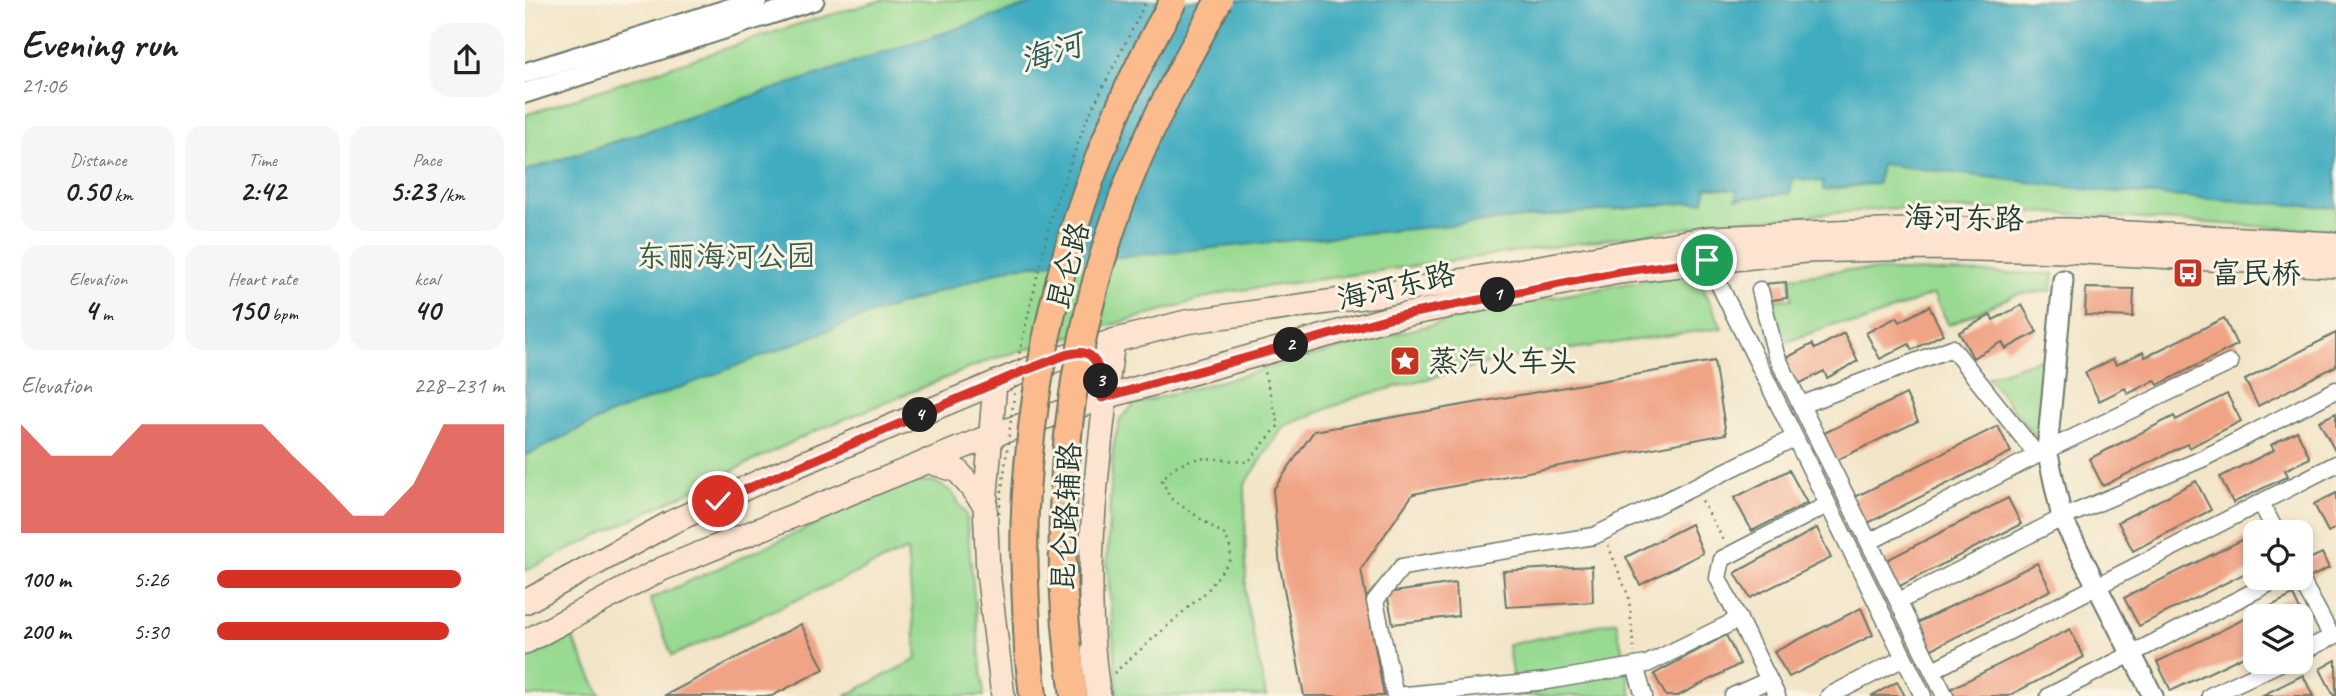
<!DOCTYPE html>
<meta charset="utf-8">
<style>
body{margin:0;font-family:Caveat,"LXGW WenKai TC",sans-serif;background:#f6f6f6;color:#222;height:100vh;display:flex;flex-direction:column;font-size:26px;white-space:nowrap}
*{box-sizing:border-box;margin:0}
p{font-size:23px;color:#767676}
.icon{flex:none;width:38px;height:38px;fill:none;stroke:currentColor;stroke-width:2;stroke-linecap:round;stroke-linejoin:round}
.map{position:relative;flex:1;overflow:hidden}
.details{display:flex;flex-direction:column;background:#fff;width:525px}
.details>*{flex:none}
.fabs{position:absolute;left:1718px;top:520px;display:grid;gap:14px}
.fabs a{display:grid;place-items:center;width:70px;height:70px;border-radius:14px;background:#fff;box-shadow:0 4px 10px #0003;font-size:35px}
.pin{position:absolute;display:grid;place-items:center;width:60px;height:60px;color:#fff;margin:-30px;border:4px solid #fff;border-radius:50%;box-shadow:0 2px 7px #0007}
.km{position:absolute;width:35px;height:35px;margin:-18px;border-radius:50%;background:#222;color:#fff;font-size:19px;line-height:35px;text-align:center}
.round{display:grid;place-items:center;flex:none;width:74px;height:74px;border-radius:21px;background:#f6f6f6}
.headline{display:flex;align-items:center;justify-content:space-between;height:119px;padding:0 21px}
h1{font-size:38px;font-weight:700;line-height:52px}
.metrics{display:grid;grid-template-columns:repeat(3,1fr);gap:10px;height:119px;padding:7px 21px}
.metrics div{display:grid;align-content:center;border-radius:18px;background:#f6f6f6;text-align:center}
.metrics b{font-size:30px;font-weight:700}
.metrics small{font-size:19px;font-weight:400}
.metrics p{font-size:19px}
.chart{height:196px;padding:14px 21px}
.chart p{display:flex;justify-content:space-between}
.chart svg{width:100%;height:126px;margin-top:7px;fill:#d93025;opacity:.7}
ul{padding:0 21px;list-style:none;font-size:23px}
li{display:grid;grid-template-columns:112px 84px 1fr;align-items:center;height:52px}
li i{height:18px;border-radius:9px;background:#d93025}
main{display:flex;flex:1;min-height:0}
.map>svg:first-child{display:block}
</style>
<main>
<section class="details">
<div class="headline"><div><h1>Evening run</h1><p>21:06</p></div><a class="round"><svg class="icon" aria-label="share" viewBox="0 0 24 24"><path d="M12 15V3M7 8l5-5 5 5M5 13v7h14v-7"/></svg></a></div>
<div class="metrics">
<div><p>Distance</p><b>0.50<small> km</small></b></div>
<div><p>Time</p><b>2:42</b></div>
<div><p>Pace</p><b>5:23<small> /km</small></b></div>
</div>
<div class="metrics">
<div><p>Elevation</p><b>4<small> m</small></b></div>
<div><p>Heart rate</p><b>150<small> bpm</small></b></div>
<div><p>kcal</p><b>40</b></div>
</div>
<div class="chart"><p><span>Elevation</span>228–231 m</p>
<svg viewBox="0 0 160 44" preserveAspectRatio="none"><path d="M0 44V6L10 17L20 17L30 17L40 6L50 6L60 6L70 6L80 6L90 17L100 27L110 38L120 38L130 27L140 6L150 6L160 6V44z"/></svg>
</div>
<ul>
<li><b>100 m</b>5:26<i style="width:85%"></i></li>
<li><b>200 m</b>5:30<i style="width:81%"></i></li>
</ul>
</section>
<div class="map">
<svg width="1811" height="696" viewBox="0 0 1811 696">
<rect width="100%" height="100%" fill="#fcf5e5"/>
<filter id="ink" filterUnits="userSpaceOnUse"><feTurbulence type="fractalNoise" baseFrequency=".0143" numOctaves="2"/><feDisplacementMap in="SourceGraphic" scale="14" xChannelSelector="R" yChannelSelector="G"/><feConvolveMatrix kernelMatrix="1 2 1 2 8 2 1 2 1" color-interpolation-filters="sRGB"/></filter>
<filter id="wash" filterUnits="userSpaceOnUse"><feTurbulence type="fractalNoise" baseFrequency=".00686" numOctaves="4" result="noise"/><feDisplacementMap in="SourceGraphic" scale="28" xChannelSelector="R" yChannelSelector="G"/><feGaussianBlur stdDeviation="1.57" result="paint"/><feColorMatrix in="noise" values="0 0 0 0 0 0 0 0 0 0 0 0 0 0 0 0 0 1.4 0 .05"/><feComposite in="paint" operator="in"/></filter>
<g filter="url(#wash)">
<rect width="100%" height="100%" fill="#f2e5c8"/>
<g fill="#98da92" stroke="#5c8c63" stroke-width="2">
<polygon points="357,0 1811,0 1811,231 1476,210 1368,208 1204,222 702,292 467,359 288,432 0,571 0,115 274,24"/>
<polygon points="1320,270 1529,274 1526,291 1492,294 1424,325 1408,294 1332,324 1312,323 1249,347 1234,302 1267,299 1265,277"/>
<polygon points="1170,271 1197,328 982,358 832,397 759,426 720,484 721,601 741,696 593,696 582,560 588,448 595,419 610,404 893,328 1019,299"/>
<polygon points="1518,358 1514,440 1462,377"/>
<polygon points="408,481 426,491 441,514 459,696 320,696 392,659 382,550 147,656 125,599 384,482"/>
<polygon points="1091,621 1107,696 990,696 983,645"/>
<polygon points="47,637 76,696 0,696 0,660"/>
</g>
<polygon fill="#40acbf" stroke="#30747a" stroke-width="2" points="518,0 1811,0 1811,208 1575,191 1356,164 1353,183 1298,190 1298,182 1268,178 1265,193 1211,199 1213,190 1182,187 1179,201 488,267 341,316 84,415 0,456 0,171"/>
<g id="blocks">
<g fill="#f0a385">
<polygon points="1261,282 1262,298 1239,301 1238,284"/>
<polygon points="1561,288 1609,289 1608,317 1560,315"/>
<polygon points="1497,305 1512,332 1481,349 1477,342 1448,358 1434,332 1466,315 1468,320"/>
<polygon points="1404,306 1418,334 1387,350 1384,344 1355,359 1341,333 1372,317 1375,322"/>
<polygon points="1699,318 1712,345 1633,385 1630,380 1603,394 1600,388 1574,401 1560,373 1588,359 1591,365 1618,352 1620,357"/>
<polygon points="1319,333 1333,361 1302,378 1299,371 1270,386 1256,361 1287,344 1290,349"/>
<polygon points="1811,333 1811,366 1733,406 1720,380"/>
<polygon points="1189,361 1201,434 888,494 836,569 859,696 779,696 755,567 748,490 789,431"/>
<polygon points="1381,394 1393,421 1306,463 1293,436"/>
<polygon points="1702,394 1716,421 1664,448 1662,444 1578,486 1564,459 1649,416 1651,420"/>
<polygon points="1811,413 1811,448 1809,449 1794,421"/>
<polygon points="1473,426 1486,452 1337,526 1324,500"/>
<polygon points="1772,431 1785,458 1760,470 1763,476 1708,503 1695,477 1749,450 1746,445"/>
<polygon points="1264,470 1282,503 1227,531 1209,498"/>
<polygon points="1671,481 1686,510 1608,551 1593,522"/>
<polygon points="1811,493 1811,528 1803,532 1789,504"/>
<polygon points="1483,498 1496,524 1369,589 1356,563"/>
<polygon points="1166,524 1178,553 1115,585 1101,557"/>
<polygon points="1292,528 1306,558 1225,598 1210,573"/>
<polygon points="1731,533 1731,568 1614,626 1599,598"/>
<polygon points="1797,553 1804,568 1782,579 1776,563"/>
<polygon points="1512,563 1526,590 1401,652 1388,625"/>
<polygon points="1067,566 1068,602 981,607 978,571"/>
<polygon points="931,583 933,616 868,624 862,593"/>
<polygon points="1768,595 1782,624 1776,627 1776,616 1731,616 1731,650 1646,691 1632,662"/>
<polygon points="1336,608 1348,635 1264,677 1249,652"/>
<polygon points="276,624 299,669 247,696 139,696"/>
<polygon points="1545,629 1559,657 1483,696 1423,696 1421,691"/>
<polygon points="1201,635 1215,664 1153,696 1141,696 1129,674"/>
<polygon points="1811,660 1811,696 1809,696 1795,669"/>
<polygon points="1778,675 1788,696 1736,696"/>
<polygon points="1372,682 1380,696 1346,696"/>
</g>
</g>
</g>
<g filter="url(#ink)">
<use href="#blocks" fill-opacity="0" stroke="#697868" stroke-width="2"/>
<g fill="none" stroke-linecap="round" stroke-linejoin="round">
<g stroke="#697868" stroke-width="19">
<g id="minor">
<polyline points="1182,260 1398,696"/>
<polyline points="1235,290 1251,355 1420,696"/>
<polyline points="1276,405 1427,348 1512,455"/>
<polyline points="1736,503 1751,532"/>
<polyline points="1344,542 1522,450 1705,363"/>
<polyline points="1775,578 1807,637"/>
<polyline points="1374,601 1537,518 1677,459 1811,390"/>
<polyline points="1776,652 1811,635"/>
<polyline points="1110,666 1119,696"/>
<polyline points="1408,670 1811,464"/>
<polyline points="870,696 850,601 877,567 1069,536 1269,438"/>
<polyline points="871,696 1022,681 1122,664 1214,619"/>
<polyline points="1208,696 1244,680"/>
<polyline points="1252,696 1193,578 1197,559 1302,505"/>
<polyline points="1304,696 1379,658"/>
<polyline points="1524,696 1755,578"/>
<polyline points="1685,696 1757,662"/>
</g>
</g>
<g stroke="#697868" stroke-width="23">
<g id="tertiary">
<polyline points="0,73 232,0"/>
<polyline points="0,93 289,0"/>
<polyline points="1538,280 1522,450 1537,518 1628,696"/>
</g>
</g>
<g stroke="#697868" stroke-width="26">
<g id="secondary">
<polyline points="470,383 460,505 463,572 478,696"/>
<polyline points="402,461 433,471 460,505"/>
<polyline points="0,602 145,523 240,479 501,370 588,341 661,322 859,294 1184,238 1407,229 1546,230 1811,244"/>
<polyline points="0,642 137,569 468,435 577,398 864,318 1094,272 1280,251 1404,248 1541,251 1811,266"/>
<path d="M574,696C555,587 573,451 588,341"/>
</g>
</g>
<g stroke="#697868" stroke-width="30">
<g id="trunk">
<polyline points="543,648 549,696"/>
<polyline points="503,651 508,696"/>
</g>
</g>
<g stroke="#697868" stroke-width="2.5" stroke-dasharray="2 5" stroke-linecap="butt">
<polyline points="1177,501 1199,541"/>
<polyline points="1083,545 1104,598 1109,653"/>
<path d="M589,673L682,591L705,560L706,550L701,536L645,498L637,480C660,449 689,460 723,462L754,425L739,372"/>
</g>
<use href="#minor" stroke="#fff" stroke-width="16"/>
<use href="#tertiary" stroke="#fff" stroke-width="19"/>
<use href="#secondary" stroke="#fde4d1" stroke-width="23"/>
<use href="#trunk" stroke="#fbbb8d" stroke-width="26"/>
<g stroke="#697868" stroke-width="30" stroke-linecap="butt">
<g id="trunk-bridge">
<path d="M543,648C528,499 544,346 595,205C620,134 658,66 694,0"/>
<path d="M503,651C501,599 497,546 501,493C512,319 562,150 649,0"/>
</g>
</g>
<polyline stroke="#697868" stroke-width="2.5" stroke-dasharray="2 5" stroke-linecap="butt" points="474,513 495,350 527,213 562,119 622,0"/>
<use href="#trunk-bridge" stroke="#fbbb8d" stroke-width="26"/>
</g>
</g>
<g fill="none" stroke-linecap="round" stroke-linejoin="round" filter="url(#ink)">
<g stroke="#fff" stroke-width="14">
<path id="route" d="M193,501L501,370C548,354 575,330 577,398L864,318L1094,272L1182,260"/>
</g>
<use href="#route" stroke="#d93025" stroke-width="9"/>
</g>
<defs>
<g id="bus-square" transform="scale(1.575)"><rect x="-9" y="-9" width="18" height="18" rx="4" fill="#c8321e" stroke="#fcf5e5"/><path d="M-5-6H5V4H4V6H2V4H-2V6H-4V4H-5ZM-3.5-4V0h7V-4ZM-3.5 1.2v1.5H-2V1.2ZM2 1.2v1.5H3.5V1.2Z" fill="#fff"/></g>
<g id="sight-square" transform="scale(1.575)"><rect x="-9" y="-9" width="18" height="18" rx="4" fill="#c8321e" stroke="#fcf5e5"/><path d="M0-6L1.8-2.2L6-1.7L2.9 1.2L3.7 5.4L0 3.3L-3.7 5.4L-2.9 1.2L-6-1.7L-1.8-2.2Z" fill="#fff"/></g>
</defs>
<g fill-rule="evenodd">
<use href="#bus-square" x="1663" y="273"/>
<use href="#sight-square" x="880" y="361"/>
</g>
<g text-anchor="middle" stroke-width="6" stroke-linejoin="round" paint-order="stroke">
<g font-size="30" fill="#1f3d34" stroke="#fcf5e5">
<text transform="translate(1439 218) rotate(1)" y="10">海河东路</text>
<text transform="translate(543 266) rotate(-75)" y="10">昆仑路</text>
<text transform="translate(871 286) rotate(-13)" y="10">海河东路</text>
<text transform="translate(541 517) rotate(-87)" y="10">昆仑路辅路</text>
</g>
<g font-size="30" fill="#375c47" stroke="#fcf5e5">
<text x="201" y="266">东丽海河公园</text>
</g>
<g font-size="30" fill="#1f3d34" stroke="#fcf5e5" text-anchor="start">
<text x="1686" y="283">富民桥</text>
<text x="903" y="371">蒸汽火车头</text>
</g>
<g font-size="32" font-style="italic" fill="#295e5e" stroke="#fcf5e5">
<text transform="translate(526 52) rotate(-17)" y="11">海河</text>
</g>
</g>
</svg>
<div class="fabs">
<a><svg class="icon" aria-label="locate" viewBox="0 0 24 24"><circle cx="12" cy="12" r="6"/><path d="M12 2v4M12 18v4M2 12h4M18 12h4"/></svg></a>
<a><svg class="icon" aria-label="layers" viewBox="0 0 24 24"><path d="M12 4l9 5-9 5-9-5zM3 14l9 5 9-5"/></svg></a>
</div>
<div class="pin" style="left:1182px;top:260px;background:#1e9e55"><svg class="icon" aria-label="arrive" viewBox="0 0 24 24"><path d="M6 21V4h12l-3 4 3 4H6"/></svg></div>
<div class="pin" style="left:193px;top:501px;background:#d93025"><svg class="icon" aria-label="check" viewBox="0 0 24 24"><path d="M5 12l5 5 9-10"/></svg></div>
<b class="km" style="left:973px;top:295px">1</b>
<b class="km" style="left:766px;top:345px">2</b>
<b class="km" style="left:576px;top:381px">3</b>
<b class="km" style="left:395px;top:415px">4</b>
</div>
</main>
